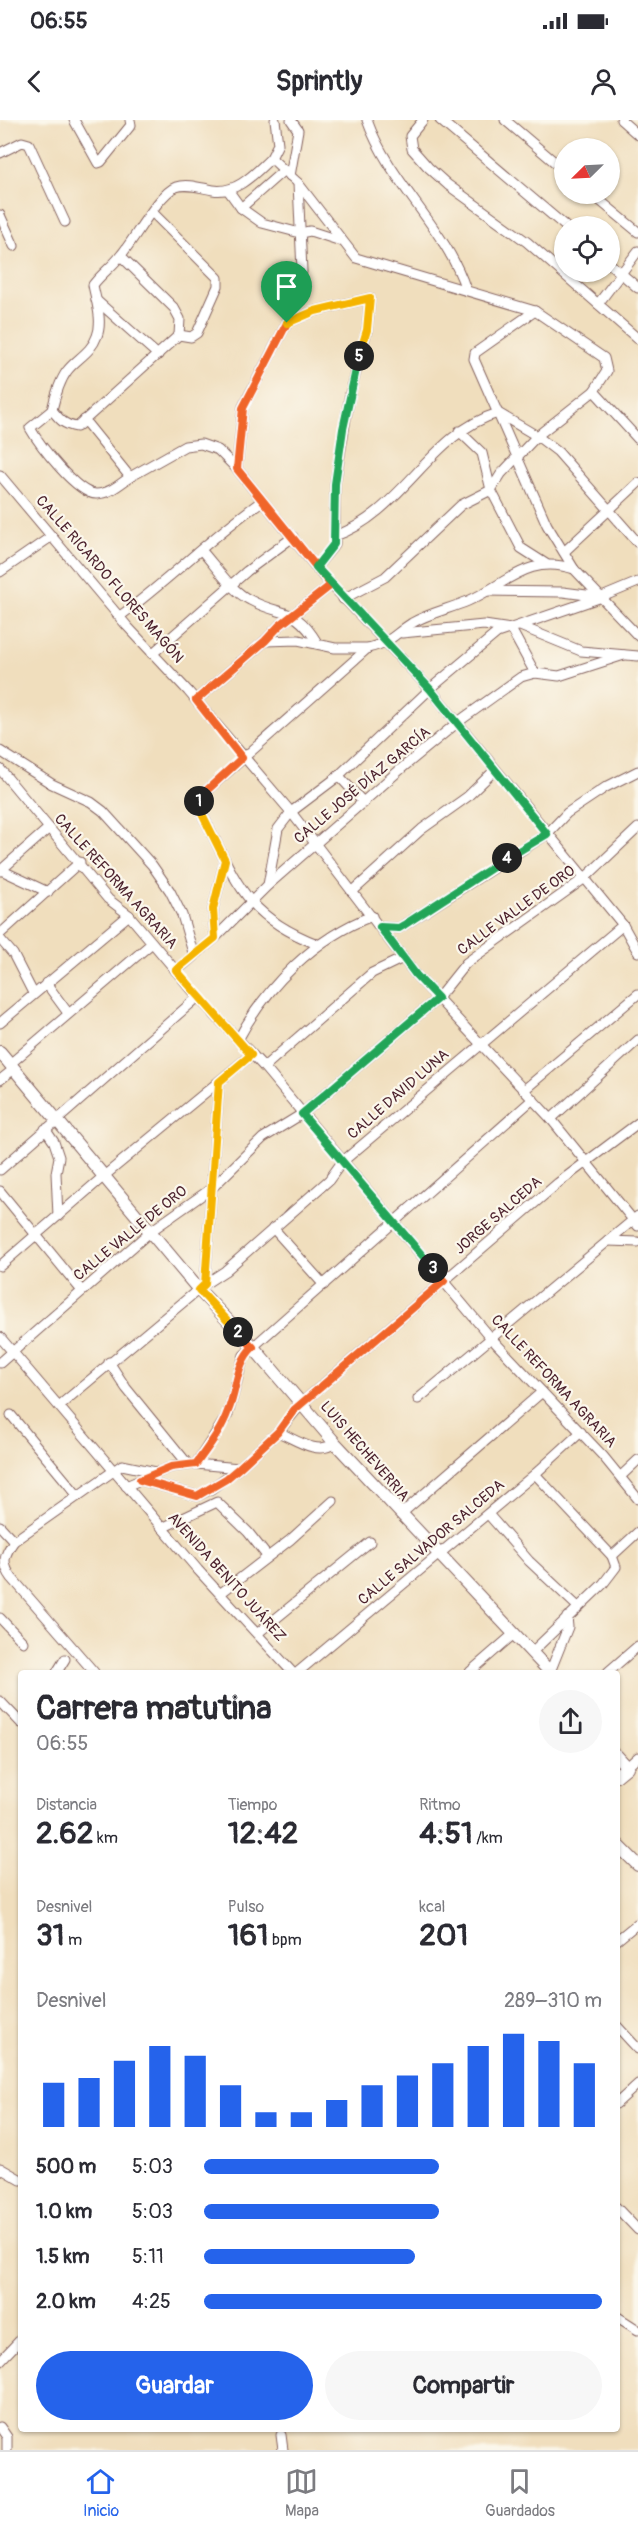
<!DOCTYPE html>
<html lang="es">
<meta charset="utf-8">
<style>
body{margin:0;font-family:Pangolin,sans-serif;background:#f7f7f7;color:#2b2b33;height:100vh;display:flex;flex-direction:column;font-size:22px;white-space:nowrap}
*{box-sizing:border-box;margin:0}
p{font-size:20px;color:#7c7c81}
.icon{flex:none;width:33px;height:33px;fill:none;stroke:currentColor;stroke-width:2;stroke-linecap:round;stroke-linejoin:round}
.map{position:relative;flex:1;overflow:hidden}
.drawer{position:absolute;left:18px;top:1550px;width:602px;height:762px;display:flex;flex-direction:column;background:#fff;border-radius:6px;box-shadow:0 2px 4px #0004}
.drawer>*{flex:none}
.needle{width:39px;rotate:246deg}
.tools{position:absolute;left:554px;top:18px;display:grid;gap:12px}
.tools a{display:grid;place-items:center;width:66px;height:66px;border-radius:50%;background:#fff;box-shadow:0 2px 4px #0004;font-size:30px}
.pin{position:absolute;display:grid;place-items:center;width:51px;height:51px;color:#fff;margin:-62px -26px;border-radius:50% 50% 50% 0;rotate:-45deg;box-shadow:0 0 6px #0007}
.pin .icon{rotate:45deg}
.km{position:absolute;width:30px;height:30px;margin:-15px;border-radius:50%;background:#222;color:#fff;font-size:16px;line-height:30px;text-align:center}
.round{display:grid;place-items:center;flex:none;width:63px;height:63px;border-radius:32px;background:#f7f7f7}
.headline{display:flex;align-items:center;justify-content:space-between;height:102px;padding:0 18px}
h1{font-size:33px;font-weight:700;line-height:45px}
.stats{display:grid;grid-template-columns:repeat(3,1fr);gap:9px;height:102px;padding:6px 18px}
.stats div{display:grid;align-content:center}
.stats b{font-size:30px;font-weight:700}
.stats small{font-size:16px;font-weight:400}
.stats p{font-size:16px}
.chart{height:168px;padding:12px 18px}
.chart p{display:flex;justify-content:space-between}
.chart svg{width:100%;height:108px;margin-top:6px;stroke:#2563eb;stroke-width:6}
.button{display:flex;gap:12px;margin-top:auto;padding:12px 18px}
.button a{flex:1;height:69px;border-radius:36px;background:#2563eb;color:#fff;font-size:24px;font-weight:700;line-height:69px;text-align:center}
.button a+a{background:#f7f7f7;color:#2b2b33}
ul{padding:0 18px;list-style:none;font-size:20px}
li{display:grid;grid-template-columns:96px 72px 1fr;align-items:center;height:45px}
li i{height:15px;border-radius:8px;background:#2563eb}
.status{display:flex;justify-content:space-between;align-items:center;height:42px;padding:0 30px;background:#fff;direction:ltr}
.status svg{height:16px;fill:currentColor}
header{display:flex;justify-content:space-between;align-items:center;height:78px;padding:0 18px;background:#fff;font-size:27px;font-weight:700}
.menu{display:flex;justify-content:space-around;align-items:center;height:84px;border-top:2px solid #e1e1e2;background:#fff;font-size:16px;color:#7c7c81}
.menu a{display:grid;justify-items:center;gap:3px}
.menu .on{color:#2563eb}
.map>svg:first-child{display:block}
</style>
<div class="status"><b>06:55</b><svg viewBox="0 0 49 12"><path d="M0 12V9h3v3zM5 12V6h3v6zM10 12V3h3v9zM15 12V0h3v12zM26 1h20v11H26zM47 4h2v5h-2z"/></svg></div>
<header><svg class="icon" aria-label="back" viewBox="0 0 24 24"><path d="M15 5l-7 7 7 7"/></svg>Sprintly<svg class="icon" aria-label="person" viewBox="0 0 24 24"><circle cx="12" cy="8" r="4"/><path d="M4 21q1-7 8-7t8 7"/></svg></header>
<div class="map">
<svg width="638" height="2330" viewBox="0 0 638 2330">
<rect width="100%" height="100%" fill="#fbf7ec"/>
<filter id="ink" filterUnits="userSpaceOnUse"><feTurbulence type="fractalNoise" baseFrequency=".0167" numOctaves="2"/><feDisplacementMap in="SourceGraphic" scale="12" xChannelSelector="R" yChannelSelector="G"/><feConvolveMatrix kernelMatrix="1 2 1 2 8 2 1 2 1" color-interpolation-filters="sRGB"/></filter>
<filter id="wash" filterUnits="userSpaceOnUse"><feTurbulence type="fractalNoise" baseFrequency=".008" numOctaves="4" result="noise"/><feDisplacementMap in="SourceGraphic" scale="24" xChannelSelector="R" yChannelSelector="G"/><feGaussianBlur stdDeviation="1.35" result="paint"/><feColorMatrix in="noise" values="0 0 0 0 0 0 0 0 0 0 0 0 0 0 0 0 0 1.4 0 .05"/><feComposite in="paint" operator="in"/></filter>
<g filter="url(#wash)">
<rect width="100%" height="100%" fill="#f0debd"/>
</g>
<g filter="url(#ink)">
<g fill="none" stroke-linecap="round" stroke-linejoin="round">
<g stroke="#84625e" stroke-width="11">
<g id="street">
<polyline points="74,0 98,43 101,42 131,5 130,0"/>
<path d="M367,0C390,64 447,109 466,170"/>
<polyline points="423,0 410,16 412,29 428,47 448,65 527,122 638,219"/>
<polyline points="440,0 565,106"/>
<polyline points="505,0 564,50"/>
<polyline points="621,0 638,15"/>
<polyline points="0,33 22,22 29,24 65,102"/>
<polyline points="271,38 278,24 275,0"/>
<polyline points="290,56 298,10 291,0"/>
<polyline points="228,70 241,88 262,103 300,113 310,111 341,121"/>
<polyline points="592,74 638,112"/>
<polyline points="241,88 284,50"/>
<polyline points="152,92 218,158 218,166 197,213 191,217 179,215"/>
<polyline points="0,95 14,126"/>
<path d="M121,136L174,188L180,199L179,215L77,307C64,305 60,300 52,290C55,277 59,262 67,251C77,238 91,233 97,216C103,201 96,181 93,165C101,154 113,146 121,135C134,120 159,73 176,67C187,63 201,68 213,70C237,74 255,53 271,38L298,63L356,138L535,191L604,238L607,251L594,271L537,316L501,354L491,370L461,385L385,457L343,479"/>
<polyline points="609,143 638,168"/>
<polyline points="96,180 158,235"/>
<polyline points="598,184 638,131"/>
<polyline points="535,191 475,233 474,239 547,405 574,449"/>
<polyline points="287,203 315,191 370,178 367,210 350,274 335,364 335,424 316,447"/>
<polyline points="594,271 638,319"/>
<path d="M52,290L30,308C39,324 77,374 96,374C109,374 120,364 130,357"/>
<polyline points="84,300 130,357 185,326 201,324 218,330 237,349 324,457 430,569 623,805 638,832"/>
<polyline points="459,311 482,333 491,370 521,428 546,444"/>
<polyline points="237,349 243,287 287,203 299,172 302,151 298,63"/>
<polyline points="0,355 127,506 188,571 291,692 416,855 551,999 638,1106"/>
<path d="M335,416C402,393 430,313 498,293L537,316L558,332L638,423"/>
<path d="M201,430C215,445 231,471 250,480C283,498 294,484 318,524"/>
<polyline points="564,432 638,363"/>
<polyline points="0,452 52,416"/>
<polyline points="488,471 563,472 602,477 638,462"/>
<path d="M120,496C169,460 212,416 262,381"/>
<polyline points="520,506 581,531 638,536"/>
<polyline points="402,513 484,505 511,509 535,553"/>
<polyline points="265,521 298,520 335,528 368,528"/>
<polyline points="152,534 247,451 293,417"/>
<polyline points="196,580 265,521 279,506 331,465"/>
<polyline points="0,631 52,664 91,682 103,691 152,745 170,771 182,795 194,836"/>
<polyline points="0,649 108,779 129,795 198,877 264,947 491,1218 603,1336 638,1379"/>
<polyline points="339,656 364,683"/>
<polyline points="1,750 48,772"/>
<polyline points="0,751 49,708"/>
<polyline points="268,765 278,709 291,692 336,658 430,569 497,513 602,477"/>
<polyline points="352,772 422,709 467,677 495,650"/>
<polyline points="380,807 399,808 404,805 547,714 567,693 606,667 638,651"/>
<polyline points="0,814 80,742"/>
<polyline points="215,818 213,789 225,740"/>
<polyline points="0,819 13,834 33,873"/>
<path d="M317,824C242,795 236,759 201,692L199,682L205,672L368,528C392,522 393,515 412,503C429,493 449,489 468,481C507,464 528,434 574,449L638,516"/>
<polyline points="176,851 215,818 268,765 402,648 458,602 521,557 535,553 559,556 624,535"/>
<polyline points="46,863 68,893"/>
<polyline points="0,903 129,795"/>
<path d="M238,920C266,866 316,817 372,796"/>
<polyline points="10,944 152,823"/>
<polyline points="264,947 372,853 403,838"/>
<polyline points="0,960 14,949"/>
<polyline points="524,970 638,874"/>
<polyline points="551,999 638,920"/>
<polyline points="45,1009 54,1022 59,1037 56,1053 58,1096"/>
<polyline points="0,1050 198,877"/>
<polyline points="0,1071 82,1171"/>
<polyline points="273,1108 324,1165"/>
<polyline points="608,1121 638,1122"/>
<polyline points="0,1146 104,1056 251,935"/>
<polyline points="205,1164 219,962"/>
<polyline points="0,1217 198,1450 292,1552"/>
<polyline points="109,1242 126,1268 187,1343"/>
<polyline points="0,1243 151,1111 212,1068 263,1018 302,994 438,878 466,843 585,758 638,708"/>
<polyline points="418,1279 638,1096"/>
<polyline points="59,1286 205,1164 225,1151 329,1060 342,1042 623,805"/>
<polyline points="11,1295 78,1376"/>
<path d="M278,1312C297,1320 317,1336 335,1323"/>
<polyline points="196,1344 239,1348"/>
<polyline points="621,1356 638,1340"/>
<polyline points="140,1360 197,1376 211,1369 239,1348 278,1312 303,1282 558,1063 638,1003"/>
<polyline points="126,1366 171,1347 196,1344 228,1294 244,1235 533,979"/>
<polyline points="401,1394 542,1272"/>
<polyline points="488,1394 529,1441 578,1487"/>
<polyline points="0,1406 14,1421"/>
<polyline points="162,1408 217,1382 248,1412 267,1436"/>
<polyline points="612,1436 638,1412"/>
<polyline points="221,1473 290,1420 333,1381"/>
<polyline points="0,1498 23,1522"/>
<polyline points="258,1513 370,1422"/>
<polyline points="533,1531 603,1464 616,1447 612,1436 535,1354"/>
<polyline points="57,1552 65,1539"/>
<path d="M94,1552L12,1458C1,1443 4,1435 14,1421L122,1345L156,1352"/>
<polyline points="298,1552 535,1354 581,1312"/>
<polyline points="470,1552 515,1513"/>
<polyline points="550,1552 568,1507 567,1497"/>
<polyline points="608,1552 638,1526"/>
<polyline points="0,1581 21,1603"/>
<polyline points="627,1647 638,1637"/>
<polyline points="616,1821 638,1803"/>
<polyline points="616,1905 638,1929"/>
<polyline points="616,1984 638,1964"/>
<polyline points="0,2048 21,2060"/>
<polyline points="616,2087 638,2110"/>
<polyline points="616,2196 638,2210"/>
<polyline points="0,2241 21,2219"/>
<polyline points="0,2307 7,2317 7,2330"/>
<polyline points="281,2315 283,2330"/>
</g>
</g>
<g stroke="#84625e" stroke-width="14">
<g id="secondary">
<polyline points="0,932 199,1170 253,1227 335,1323 550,1552"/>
<polyline points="616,1635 627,1647 616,1656"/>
<polyline points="616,1723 638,1745"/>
</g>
</g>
<use href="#street" stroke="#fff" stroke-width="9"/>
<use href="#secondary" stroke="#fff" stroke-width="12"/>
</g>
</g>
<g fill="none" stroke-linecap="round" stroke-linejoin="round" filter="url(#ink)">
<g stroke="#fff" stroke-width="12">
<polyline id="split-1" points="199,681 205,672 242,638 196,580 265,521 279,506 331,465 237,349 243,288 287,203"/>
</g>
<g stroke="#fff" stroke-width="12">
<polyline id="split-2" points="199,681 201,692 225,740 213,789 215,818 176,850 251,935 219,962 205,1164 199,1170 238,1212"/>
</g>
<g stroke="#fff" stroke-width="12">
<path id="split-3" d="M238,1212L253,1227C236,1242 237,1270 228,1291C221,1311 208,1327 196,1344L171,1347L140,1360L197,1376L226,1359L239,1348L278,1312L294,1290L444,1161L433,1148"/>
</g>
<g stroke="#fff" stroke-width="12">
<polyline id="split-4" points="433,1148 302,994 438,878 416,855 380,807 399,808 404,805 507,738"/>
</g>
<g stroke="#fff" stroke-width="12">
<polyline id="split-5" points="359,236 343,309 335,364 334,424 316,447 430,569 547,714 507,738"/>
</g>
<g stroke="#fff" stroke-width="12">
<polyline id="split-6" points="287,203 315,191 370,178 367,210 359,236"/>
</g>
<use href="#split-1" stroke="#f0652b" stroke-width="8"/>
<use href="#split-2" stroke="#f5b400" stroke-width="8"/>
<use href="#split-3" stroke="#f0652b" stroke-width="8"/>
<use href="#split-4" stroke="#22a559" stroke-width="8"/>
<use href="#split-5" stroke="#22a559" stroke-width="8"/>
<use href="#split-6" stroke="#f5b400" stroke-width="8"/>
</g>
<g text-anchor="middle" stroke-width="4.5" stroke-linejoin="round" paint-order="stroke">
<g font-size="15" fill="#4a1f2b" stroke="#fbf7ec">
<text transform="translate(110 459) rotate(49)" y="5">CALLE RICARDO FLORES MAGÓN</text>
<text transform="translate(362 665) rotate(-40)" y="5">CALLE JOSÉ DÍAZ GARCÍA</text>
<text transform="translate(116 761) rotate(48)" y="5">CALLE REFORMA AGRARIA</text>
<text transform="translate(516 790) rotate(-36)" y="5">CALLE VALLE DE ORO</text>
<text transform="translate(398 974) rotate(-41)" y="5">CALLE DAVID LUNA</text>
<text transform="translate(498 1095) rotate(-41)" y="5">JORGE SALCEDA</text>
<text transform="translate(130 1113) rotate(-39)" y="5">CALLE VALLE DE ORO</text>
<text transform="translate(554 1261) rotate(47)" y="5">CALLE REFORMA AGRARIA</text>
<text transform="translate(365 1331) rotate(49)" y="5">LUIS HECHEVERRIA</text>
<text transform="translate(431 1422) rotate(-40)" y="5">CALLE SALVADOR SALCEDA</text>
<text transform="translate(227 1457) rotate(48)" y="5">AVENIDA BENITO JUÁREZ</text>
</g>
</g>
</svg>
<div class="tools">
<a><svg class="needle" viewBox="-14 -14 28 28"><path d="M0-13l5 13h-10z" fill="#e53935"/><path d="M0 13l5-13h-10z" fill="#7c7c81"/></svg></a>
<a><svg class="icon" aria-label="locate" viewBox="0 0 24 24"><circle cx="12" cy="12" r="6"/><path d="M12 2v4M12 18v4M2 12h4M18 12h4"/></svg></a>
</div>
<div class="pin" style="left:287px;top:203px;background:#1e9e55"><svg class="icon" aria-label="arrive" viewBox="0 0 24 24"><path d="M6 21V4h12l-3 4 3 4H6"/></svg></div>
<b class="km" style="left:199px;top:681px">1</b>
<b class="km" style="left:238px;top:1212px">2</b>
<b class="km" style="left:433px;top:1148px">3</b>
<b class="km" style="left:507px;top:738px">4</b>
<b class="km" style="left:359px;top:236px">5</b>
<section class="drawer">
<div class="headline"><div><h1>Carrera matutina</h1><p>06:55</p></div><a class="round"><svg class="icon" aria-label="share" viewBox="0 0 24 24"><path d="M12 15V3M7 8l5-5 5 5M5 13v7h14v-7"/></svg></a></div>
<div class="stats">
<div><p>Distancia</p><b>2.62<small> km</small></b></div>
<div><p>Tiempo</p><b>12:42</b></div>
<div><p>Ritmo</p><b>4:51<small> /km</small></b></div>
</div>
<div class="stats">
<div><p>Desnivel</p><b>31<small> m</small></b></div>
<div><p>Pulso</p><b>161<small> bpm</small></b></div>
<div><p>kcal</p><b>201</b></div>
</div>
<div class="chart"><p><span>Desnivel</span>289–310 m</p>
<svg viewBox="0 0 160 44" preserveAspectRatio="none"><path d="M5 44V26M15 44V24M25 44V17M35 44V11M45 44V15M55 44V27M65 44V38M75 44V38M85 44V33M95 44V27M105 44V23M115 44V18M125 44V11M135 44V6M145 44V9M155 44V18"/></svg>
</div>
<ul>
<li><b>500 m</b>5:03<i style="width:59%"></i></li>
<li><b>1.0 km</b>5:03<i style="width:59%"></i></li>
<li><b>1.5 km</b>5:11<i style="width:53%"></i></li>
<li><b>2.0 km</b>4:25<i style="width:100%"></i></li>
</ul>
<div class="button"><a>Guardar</a><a>Compartir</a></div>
</section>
</div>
<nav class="menu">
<a class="on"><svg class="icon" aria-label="home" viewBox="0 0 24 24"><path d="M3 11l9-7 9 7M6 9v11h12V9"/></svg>Inicio</a>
<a><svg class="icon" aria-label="map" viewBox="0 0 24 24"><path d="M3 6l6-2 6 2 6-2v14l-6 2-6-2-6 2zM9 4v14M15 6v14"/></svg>Mapa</a>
<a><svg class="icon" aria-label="saved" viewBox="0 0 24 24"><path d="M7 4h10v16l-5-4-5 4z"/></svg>Guardados</a>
</nav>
